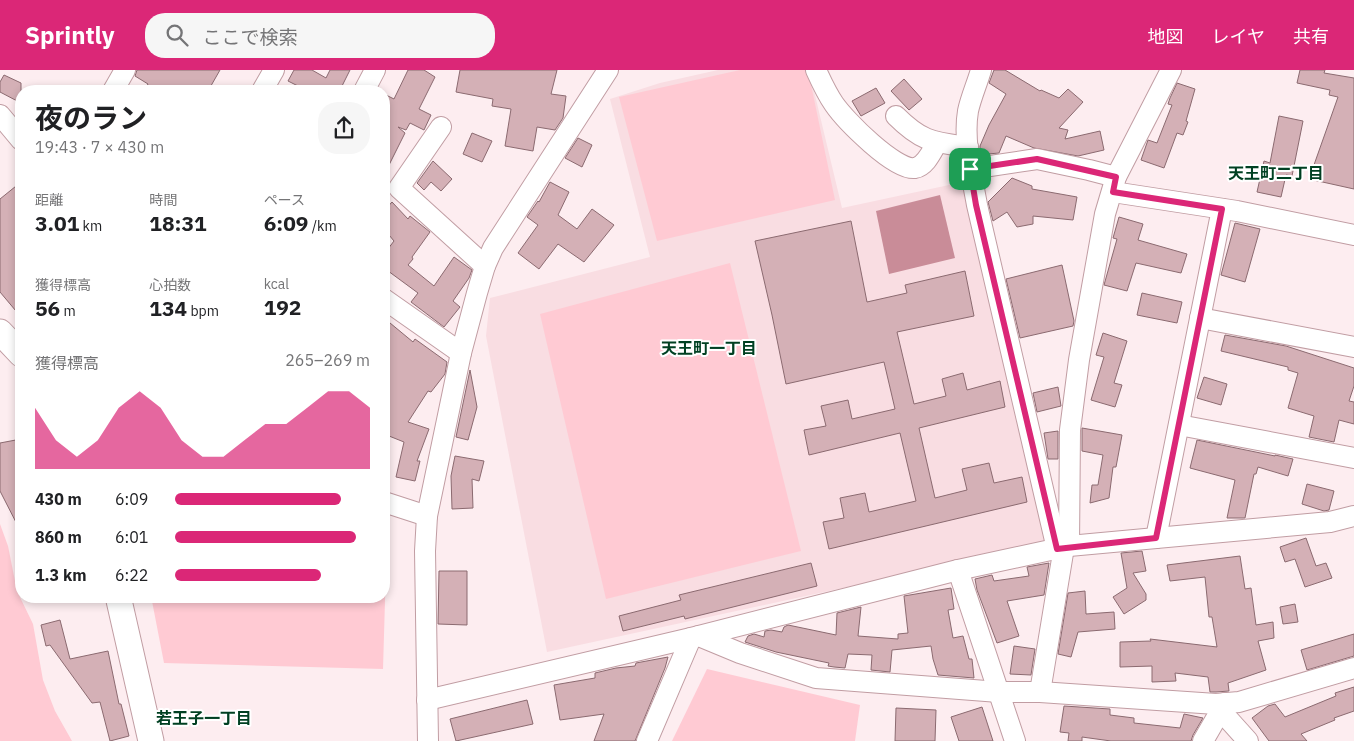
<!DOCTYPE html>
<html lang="ja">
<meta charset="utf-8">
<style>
body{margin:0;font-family:"IBM Plex Sans","Noto Sans JP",sans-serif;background:#f6f6f6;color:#202124;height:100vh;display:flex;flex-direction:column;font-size:19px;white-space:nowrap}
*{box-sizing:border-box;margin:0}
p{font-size:16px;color:#757577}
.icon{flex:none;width:28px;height:28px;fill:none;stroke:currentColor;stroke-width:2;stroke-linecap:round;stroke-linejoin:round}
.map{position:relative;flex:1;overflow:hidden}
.drawer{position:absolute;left:15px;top:15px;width:375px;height:518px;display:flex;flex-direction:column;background:#fff;border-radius:20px;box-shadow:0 2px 8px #0003}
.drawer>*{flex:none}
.pin{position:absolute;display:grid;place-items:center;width:42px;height:42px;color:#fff;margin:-21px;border-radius:10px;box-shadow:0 2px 8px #0006}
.round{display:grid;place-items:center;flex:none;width:52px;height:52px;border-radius:20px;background:#f6f6f6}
.head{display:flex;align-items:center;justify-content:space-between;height:85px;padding:0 20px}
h1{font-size:28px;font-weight:700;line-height:38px}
.figures{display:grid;grid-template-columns:repeat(3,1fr);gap:8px;height:85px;padding:5px 20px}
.figures div{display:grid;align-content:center}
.figures b{font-size:21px;font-weight:700}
.figures small{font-size:14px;font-weight:400}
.figures p{font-size:14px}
.chart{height:140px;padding:10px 20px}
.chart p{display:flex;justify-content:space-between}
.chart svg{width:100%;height:90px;margin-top:5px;fill:#db2777;opacity:.7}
ul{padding:0 20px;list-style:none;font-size:16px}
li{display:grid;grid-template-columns:80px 60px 1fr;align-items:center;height:38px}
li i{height:12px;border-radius:6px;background:#db2777}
header{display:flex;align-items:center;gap:30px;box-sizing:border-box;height:70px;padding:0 25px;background:#db2777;color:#fff}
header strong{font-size:24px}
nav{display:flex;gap:28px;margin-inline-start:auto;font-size:18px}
.search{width:350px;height:45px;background:#f6f6f6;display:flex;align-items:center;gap:12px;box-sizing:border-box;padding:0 18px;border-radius:20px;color:#757577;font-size:19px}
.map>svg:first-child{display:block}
</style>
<header>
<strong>Sprintly</strong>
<div class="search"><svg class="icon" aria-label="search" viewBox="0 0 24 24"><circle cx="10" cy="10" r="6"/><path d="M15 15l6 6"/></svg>ここで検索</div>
<nav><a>地図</a><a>レイヤ</a><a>共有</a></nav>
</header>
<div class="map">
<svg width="1354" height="671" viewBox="0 0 1354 671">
<rect width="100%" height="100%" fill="#fdedf0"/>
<polygon fill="#f9dde2" points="718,0 809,0 842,138 963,112 1050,473 547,582 486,266 490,228 650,187 610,29 660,13"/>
<g fill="#ffcad3">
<polygon points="740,0 808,0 835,130 657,171 619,27"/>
<polygon points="730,193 801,481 606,529 540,244"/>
<polygon points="0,454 8,476 17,521 33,554 43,610 55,641 72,671 0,671"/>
<polygon points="384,463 387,463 383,599 164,593 151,526 384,526"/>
<polygon points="707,599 860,635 855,671 672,671"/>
</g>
<polygon fill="#c98c98" points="940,125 955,188 889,204 876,141"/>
<g fill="#d4b0b6" stroke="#8b6a70">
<polygon points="137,0 220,0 208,21 144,21 148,14 135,6"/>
<polygon points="294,0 312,0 326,8 330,0 350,0 342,16 352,21 308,21 288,11"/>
<polygon points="408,0 424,0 435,7 419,39 431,45 424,60 410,53 406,60 398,57 405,63 384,105 384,24 394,29"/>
<polygon points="460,0 557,0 551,24 566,26 563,48 555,60 537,57 533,81 505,76 511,39 492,36 493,29 456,22"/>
<polygon points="994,0 1005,0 1040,21 1041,20 1059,28 1068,19 1083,32 1059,58 1068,60 1065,69 1100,61 1104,80 1078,86 1034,78 1006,66 999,83 988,84 980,81 980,76 989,55 1006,24 989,13"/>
<polygon points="1300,0 1325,0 1324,3 1354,8 1354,119 1309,109 1338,27 1329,25 1330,20 1297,13"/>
<polygon points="4,5 21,13 21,33 0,22 0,12"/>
<polygon points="904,9 922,29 909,40 891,21"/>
<polygon points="1177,13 1195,19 1186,51 1188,52 1183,65 1177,63 1164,98 1141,90 1148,70 1157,73 1172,35 1168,34 1170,28"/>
<polygon points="876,18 885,33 861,46 852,31"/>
<polygon points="1279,46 1303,51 1292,106 1286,105 1281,127 1257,122 1264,91 1270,93"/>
<polygon points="472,63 492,71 482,92 463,84"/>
<polygon points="578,68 592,75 582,97 565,88"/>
<polygon points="433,91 452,109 441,121 431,112 424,120 417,113"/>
<polygon points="1012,108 1032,116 1032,119 1077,127 1073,150 1033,146 1033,154 1017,157 1007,142 993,151 988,132"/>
<polygon points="21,112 21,247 0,222 0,129"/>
<polygon points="550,112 569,122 558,145 577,159 592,139 614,155 584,192 558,174 539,199 518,183 538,155 527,147 538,131 539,132"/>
<polygon points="392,132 408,149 410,146 430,162 412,187 413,189 408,195 434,216 454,187 472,200 469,208 453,231 460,237 444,257 411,232 418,223 384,198 384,184 394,171 384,159 384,141"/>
<polygon points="1119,147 1143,154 1138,170 1187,184 1181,203 1136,193 1127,221 1104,215 1117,169 1113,168"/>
<polygon points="851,151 867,232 907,223 905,215 965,201 974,246 897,262 914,334 946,326 942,309 963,303 967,320 1000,311 1005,337 919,358 935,428 967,420 962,399 989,393 994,413 1022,407 1027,432 829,479 823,452 844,448 840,428 865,423 869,442 916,431 900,363 809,385 804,360 826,356 821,336 848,330 852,349 895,339 884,292 786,314 772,245 755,171"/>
<polygon points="1235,153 1260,159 1245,212 1221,205"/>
<polygon points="1062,195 1074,251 1073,256 1020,268 1006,209"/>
<polygon points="1142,223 1182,232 1177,253 1137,245"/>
<polygon points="384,248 413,272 415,269 447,292 445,304 431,322 428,321 408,352 429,359 417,391 420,391 415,411 396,407 404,372 384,364"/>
<polygon points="1103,263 1127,271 1114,313 1122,315 1115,337 1091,330 1104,287 1096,285"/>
<polygon points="1225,265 1286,276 1354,298 1354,316 1349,331 1354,332 1354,354 1339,350 1334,372 1309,367 1314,346 1288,338 1298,303 1288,300 1288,297 1221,281"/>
<polygon points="470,300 477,337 468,370 456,367"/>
<polygon points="1204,307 1227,314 1221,335 1197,328"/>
<polygon points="1058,317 1061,336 1037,342 1033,323"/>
<polygon points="1082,358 1122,365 1116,397 1113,397 1109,428 1090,433 1092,415 1098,415 1103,385 1082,381"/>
<polygon points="1058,361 1058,389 1048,389 1044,363"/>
<polygon points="21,369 21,462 0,421 0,373"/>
<polygon points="1197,370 1275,386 1275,385 1293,389 1288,406 1258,397 1256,404 1254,404 1245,448 1227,448 1235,410 1190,398"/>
<polygon points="455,386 484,391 479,411 472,409 473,438 452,439 451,406"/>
<polygon points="1307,414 1334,421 1329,440 1324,441 1302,434"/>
<polygon points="1306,468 1316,496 1326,493 1332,508 1305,517 1295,489 1285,492 1280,477"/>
<polygon points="1142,481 1146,501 1133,503 1146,524 1146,530 1124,544 1113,527 1127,518 1121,483"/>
<polygon points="1240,486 1245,519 1251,518 1256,555 1273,552 1274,568 1258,571 1266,600 1228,613 1229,621 1216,622 1210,622 1208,607 1175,603 1176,611 1152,612 1152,596 1120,597 1120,572 1151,571 1150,569 1217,577 1212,547 1209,547 1205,507 1170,511 1167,495"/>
<polygon points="811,493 817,516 685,549 684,546 623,561 619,546 681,530 679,525"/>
<polygon points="1049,493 1044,525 1007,531 1019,566 997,573 977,520 975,509 992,505 994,511 1029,506 1027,497"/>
<polygon points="439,501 467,501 467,555 438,554"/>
<polygon points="951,518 954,539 948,540 953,568 963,566 969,589 972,589 974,608 938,605 933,589 931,576 892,580 890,602 871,600 872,585 848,584 845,598 834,597 828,596 829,593 776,582 745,572 748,566 754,564 764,567 765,561 771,560 782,562 784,557 788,555 836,565 837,543 861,537 858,566 898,569 898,564 908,563 904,526"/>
<polygon points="1085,521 1086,544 1114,542 1115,559 1078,562 1071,587 1058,584 1068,523"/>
<polygon points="1295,534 1298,552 1283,554 1280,537"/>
<polygon points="60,550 70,589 108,581 119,634 121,634 129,666 110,671 100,632 92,633 50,575 46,576 41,555"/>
<polygon points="1354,564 1354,586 1307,600 1301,580"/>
<polygon points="1014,576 1035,579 1031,605 1010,604"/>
<polygon points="668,587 665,598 635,671 594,671 604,644 560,650 554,615 595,608 595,603 616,598 635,596 636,593"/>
<polygon points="1354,617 1354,641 1334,648 1335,650 1301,664 1307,671 1269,671 1252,648 1268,636 1275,634 1285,647 1336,626 1335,623"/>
<polygon points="527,630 533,654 456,671 450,649"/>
<polygon points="1064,636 1110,639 1110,645 1134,648 1134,653 1180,658 1184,644 1203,648 1193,665 1191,671 1111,671 1082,667 1082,671 1068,671 1069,663 1060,662"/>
<polygon points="982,637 993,671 959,671 951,647"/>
<polygon points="896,638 936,640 935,671 895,671"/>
</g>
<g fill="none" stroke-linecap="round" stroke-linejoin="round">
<g stroke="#c19da3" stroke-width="22">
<g id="minor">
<path d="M816,0C821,11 827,24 834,34C845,50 895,101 915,98C926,96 932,81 937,73"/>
<path d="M981,0C977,14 971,27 968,41C963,70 972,107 977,135L1057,479"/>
<polyline points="113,21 125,0"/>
<polyline points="262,21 274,0"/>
<polyline points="364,21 375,0"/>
<polyline points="0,45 21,70"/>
<path d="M896,46C922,72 933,72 968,77"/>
<polyline points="441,57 399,118 485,196"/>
<polyline points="970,99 1037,89 1089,100 1116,107"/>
<polyline points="1113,122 1237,141 1354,165"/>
<polyline points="384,229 461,283"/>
<polyline points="1200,248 1354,277"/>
<polyline points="1179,355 1354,388"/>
<polyline points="384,432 427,446"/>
<polyline points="1156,468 1222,139"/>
<polyline points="1069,476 1070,360 1079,290 1105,144 1116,107 1171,0"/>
<polyline points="958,500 1015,671"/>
<polyline points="699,566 740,583 816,608 999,622 1040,622 1216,634 1239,632 1354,598"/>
<polyline points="1040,622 1064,477"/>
<polyline points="427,630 691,568 958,500 1069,476 1330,452 1354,446"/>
<polyline points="1221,641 1248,671"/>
<polyline points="428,671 425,481 427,446 461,283 477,223 485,196 493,178 608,0"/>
<polyline points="647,671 691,568"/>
<polyline points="1203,671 1225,633"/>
</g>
</g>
<g stroke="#c19da3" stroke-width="27">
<g id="tertiary">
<polyline points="0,262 21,284"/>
<polyline points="118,526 151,671"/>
</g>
</g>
<use href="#minor" stroke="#fff" stroke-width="20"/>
<use href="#tertiary" stroke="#fff" stroke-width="25"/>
</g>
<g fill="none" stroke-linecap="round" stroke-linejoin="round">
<g stroke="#fff" stroke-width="10">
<polygon id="route" points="1037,89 1116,107 1113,122 1222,139 1156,468 1057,479 976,135 970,99"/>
</g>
<use href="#route" stroke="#db2777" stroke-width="6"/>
</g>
<g text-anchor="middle" stroke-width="4" stroke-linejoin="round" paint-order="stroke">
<g font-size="16" font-weight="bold" fill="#004022" stroke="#fff">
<text x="1276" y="109">天王町二丁目</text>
<text x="709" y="284">天王町一丁目</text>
<text x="204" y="654">若王子一丁目</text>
</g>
</g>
</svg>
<div class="pin" style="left:970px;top:99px;background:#1e9e55"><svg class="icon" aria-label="arrive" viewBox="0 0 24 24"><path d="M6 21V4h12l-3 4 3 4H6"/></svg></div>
<section class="drawer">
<div class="head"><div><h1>夜のラン</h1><p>19:43 · 7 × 430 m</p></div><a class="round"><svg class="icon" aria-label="share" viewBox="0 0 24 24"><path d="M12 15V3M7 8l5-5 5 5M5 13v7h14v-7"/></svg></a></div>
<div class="figures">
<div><p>距離</p><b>3.01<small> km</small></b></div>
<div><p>時間</p><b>18:31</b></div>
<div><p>ペース</p><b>6:09<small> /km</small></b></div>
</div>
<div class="figures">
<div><p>獲得標高</p><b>56<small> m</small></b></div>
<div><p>心拍数</p><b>134<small> bpm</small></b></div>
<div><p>kcal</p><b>192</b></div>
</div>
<div class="chart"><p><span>獲得標高</span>265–269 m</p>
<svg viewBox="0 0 160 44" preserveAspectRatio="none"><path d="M0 44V14L10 30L20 38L30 30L40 14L50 6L60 14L70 30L80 38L90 38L100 30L110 22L120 22L130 14L140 6L150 6L160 14V44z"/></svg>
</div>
<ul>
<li><b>430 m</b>6:09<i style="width:85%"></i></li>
<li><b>860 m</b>6:01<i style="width:93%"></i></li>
<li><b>1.3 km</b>6:22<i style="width:75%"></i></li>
</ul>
</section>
</div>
